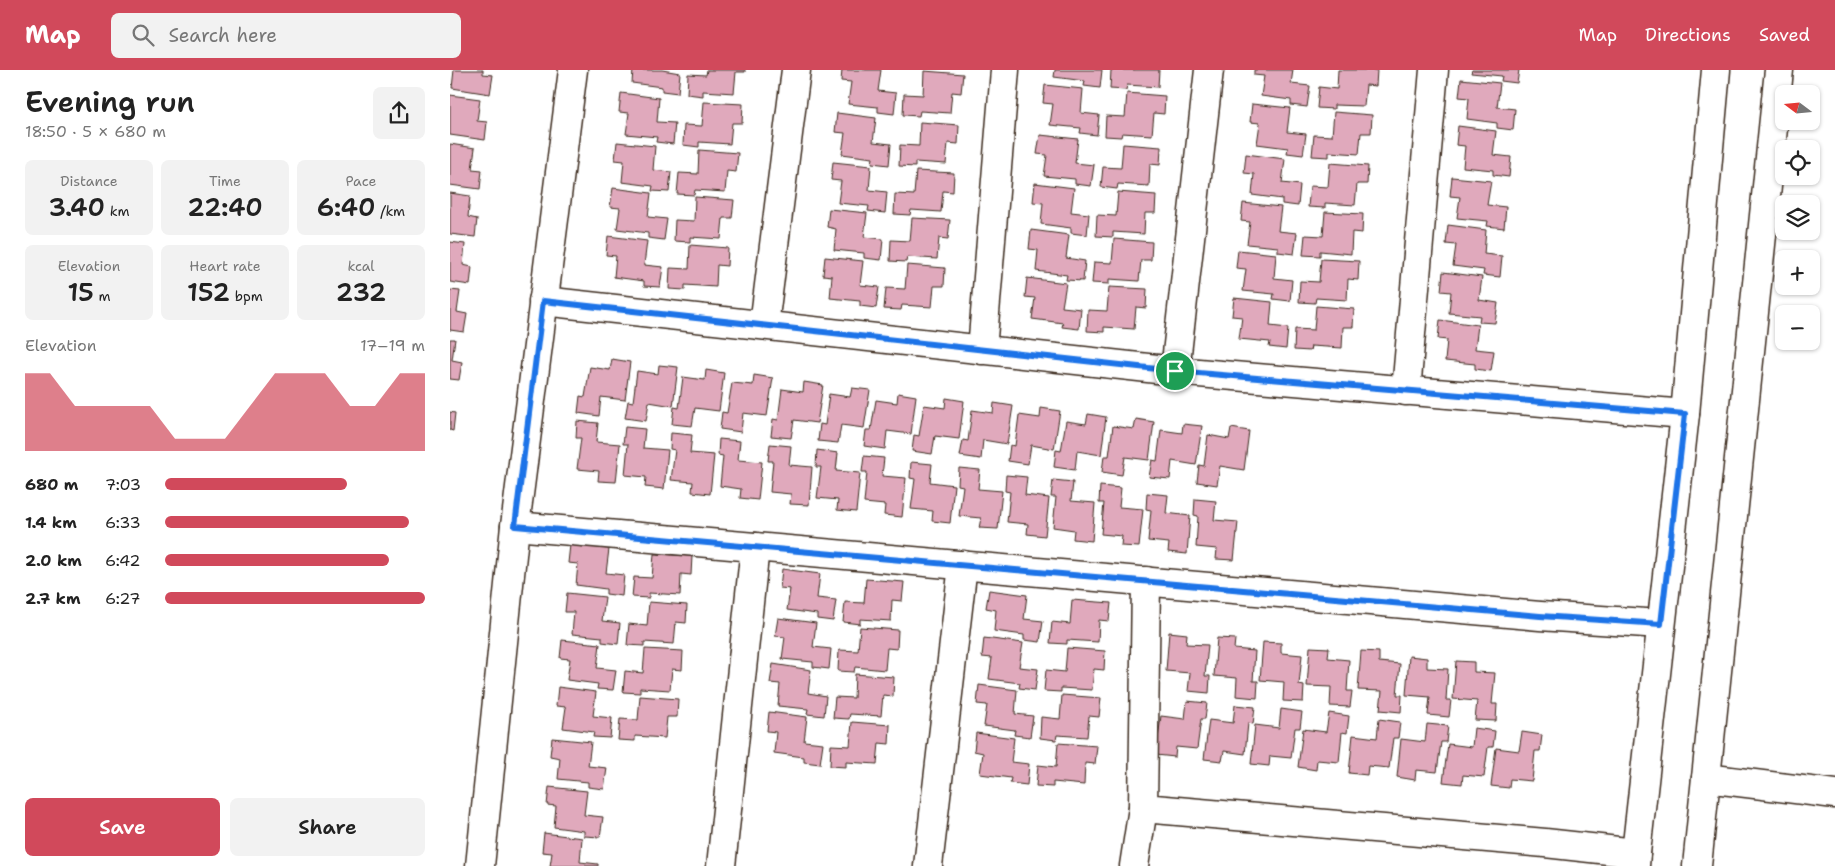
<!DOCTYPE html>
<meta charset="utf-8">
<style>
body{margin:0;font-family:"Shantell Sans",sans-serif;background:#f2f2f2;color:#222;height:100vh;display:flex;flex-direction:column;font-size:19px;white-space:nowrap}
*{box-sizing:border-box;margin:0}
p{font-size:16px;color:#767676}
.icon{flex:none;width:28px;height:28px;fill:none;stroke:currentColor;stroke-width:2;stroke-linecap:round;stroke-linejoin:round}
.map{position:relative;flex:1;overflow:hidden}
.details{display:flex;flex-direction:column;background:#fff;width:450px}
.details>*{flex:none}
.needle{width:32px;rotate:286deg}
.tools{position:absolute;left:1325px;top:15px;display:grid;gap:10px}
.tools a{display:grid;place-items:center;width:45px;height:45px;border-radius:8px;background:#fff;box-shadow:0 1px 4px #0004;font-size:25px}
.pin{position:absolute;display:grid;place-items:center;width:42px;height:42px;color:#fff;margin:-21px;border:2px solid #fff;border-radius:50%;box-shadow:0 1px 5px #0007}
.round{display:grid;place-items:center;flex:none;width:52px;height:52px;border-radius:8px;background:#f2f2f2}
.overview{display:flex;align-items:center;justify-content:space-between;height:85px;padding:0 25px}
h1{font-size:28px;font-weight:600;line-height:38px}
.metrics{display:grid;grid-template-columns:repeat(3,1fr);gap:8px;height:85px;padding:5px 25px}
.metrics div{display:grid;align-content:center;border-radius:8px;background:#f2f2f2;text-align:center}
.metrics b{font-size:25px;font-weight:600}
.metrics small{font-size:14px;font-weight:400}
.metrics p{font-size:14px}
.chart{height:140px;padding:10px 25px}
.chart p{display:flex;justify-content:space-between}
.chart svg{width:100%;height:90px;margin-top:5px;fill:#d1495b;opacity:.7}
.cta{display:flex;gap:10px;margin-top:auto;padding:10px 25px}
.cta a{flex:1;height:58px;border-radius:8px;background:#d1495b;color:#fff;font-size:20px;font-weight:600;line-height:58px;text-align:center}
.cta a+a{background:#f2f2f2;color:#222}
ul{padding:0 25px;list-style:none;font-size:16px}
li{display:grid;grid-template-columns:80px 60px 1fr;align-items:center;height:38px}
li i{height:12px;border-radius:6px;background:#d1495b}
header{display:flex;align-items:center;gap:30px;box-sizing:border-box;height:70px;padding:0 25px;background:#d1495b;color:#fff}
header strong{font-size:24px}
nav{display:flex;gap:28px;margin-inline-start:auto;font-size:18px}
.search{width:350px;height:45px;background:#f2f2f2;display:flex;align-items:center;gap:12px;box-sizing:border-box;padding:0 18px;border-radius:8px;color:#767676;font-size:19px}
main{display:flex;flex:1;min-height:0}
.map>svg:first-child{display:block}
</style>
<header>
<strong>Map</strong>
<div class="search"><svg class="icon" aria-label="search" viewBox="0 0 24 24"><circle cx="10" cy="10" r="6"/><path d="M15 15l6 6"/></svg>Search here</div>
<nav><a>Map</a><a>Directions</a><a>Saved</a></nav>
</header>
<main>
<section class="details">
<div class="overview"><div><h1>Evening run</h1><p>18:50 · 5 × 680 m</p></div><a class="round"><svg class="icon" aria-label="share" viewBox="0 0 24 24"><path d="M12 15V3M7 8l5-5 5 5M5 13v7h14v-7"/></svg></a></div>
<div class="metrics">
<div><p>Distance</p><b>3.40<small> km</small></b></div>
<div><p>Time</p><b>22:40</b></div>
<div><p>Pace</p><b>6:40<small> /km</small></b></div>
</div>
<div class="metrics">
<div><p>Elevation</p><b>15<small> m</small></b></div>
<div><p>Heart rate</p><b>152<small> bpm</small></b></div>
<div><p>kcal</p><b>232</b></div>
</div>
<div class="chart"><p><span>Elevation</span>17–19 m</p>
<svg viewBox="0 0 160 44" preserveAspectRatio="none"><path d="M0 44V6L10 6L20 22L30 22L40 22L50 22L60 38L70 38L80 38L90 22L100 6L110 6L120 6L130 22L140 22L150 6L160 6V44z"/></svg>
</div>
<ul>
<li><b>680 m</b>7:03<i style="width:70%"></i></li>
<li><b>1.4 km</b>6:33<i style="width:94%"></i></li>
<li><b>2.0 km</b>6:42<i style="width:86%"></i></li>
<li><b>2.7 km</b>6:27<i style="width:100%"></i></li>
</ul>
<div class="cta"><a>Save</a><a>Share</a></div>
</section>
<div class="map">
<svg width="1385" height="796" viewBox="0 0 1385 796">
<rect width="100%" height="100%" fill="#fff"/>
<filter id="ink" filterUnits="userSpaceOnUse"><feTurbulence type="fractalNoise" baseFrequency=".02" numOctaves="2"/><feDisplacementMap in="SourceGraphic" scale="10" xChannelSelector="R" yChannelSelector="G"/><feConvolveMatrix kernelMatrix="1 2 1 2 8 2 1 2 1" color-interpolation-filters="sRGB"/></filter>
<g filter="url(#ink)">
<g fill="#e0a9bc" stroke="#3b2a1e">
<polygon points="4,0 33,0 33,4 43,5 40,24 2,18"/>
<polygon points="183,0 212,0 230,3 228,23 212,21 212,17 182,13"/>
<polygon points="257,0 295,0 295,2 286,2 284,23 253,21 253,26 237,24 238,4 256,5"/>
<polygon points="392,0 431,0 428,21 446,23 444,44 428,42 428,37 398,34 401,12 391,11"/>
<polygon points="605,0 652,0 650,18 634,16 635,11 604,7"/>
<polygon points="661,0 709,0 708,17 677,15 676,20 660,19"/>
<polygon points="804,0 843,0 841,14 860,16 857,37 841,35 841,30 811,26 814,6 804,5"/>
<polygon points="888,0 927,0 926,16 916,15 914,36 884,35 884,39 867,38 869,17 887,19"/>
<polygon points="1022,0 1069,0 1067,13 1051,11 1052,6 1021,3"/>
<polygon points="474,1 513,4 511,23 502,22 500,43 470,41 469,46 453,45 454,24 473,25"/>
<polygon points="1011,9 1050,13 1047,37 1065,39 1063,60 1047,58 1047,53 1017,49 1019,28 1009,27"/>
<polygon points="595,15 633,19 631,43 649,45 647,65 630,63 631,58 600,55 603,34 593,33"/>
<polygon points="171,23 209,28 207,52 225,53 223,74 206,72 207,67 176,64 179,43 169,42"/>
<polygon points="677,23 715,26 714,44 704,43 702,65 672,63 671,67 655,66 656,46 675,47"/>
<polygon points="0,25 30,29 27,51 37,52 35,70 0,65"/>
<polygon points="254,32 293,34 292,53 282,53 280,74 249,72 249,77 233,75 234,55 252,56"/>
<polygon points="802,34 840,38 837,62 856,64 853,85 837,83 838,78 807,74 810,53 800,52"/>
<polygon points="884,42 922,45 921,63 911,63 909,84 879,82 879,87 862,86 864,65 882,66"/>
<polygon points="387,43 426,48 423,72 441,74 439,95 422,93 423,88 392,84 395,63 385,62"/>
<polygon points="470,52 509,55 508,74 498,73 496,94 465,92 465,97 449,96 450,75 469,76"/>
<polygon points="1008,56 1046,61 1043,85 1061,87 1059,107 1043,105 1043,100 1013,97 1015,76 1006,75"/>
<polygon points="590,65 628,69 625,93 644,95 641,116 625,114 625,109 594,106 597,85 587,84"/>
<polygon points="167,72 205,76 203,100 221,102 219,122 202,121 203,116 172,112 174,91 165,90"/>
<polygon points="0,74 25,78 22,99 32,100 30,119 0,115"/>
<polygon points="673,74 711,77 710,95 700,94 699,116 668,114 667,119 651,117 653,97 671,98"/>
<polygon points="249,80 288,83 286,102 277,101 275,122 245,120 244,125 227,124 229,103 248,104"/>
<polygon points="796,84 835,89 832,113 850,115 848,136 832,134 832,129 802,125 804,104 794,103"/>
<polygon points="383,92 421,96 419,120 437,122 435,143 418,141 419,136 388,133 391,111 381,110"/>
<polygon points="880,93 918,96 917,114 907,114 905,135 875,133 875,138 858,137 860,116 878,117"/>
<polygon points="466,101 504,103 503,122 493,121 491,142 461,140 460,145 444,144 445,124 464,125"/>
<polygon points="1002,107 1041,111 1037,135 1056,137 1054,158 1037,156 1038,151 1007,148 1010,127 1000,126"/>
<polygon points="585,113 624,118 621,142 639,144 637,165 621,163 621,158 591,154 593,133 583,132"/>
<polygon points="163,118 201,123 198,147 217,149 214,170 198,168 198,163 167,159 170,138 160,137"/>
<polygon points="668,122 706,125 705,143 695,143 694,164 663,162 663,167 646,166 647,145 666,146"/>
<polygon points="0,123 20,126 18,147 27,149 25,167 0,164"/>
<polygon points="245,127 284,130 282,148 273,148 271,169 240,167 240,172 224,171 225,150 244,151"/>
<polygon points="793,133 831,137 828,161 847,163 844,184 828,182 828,177 797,174 800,152 791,151"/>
<polygon points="379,139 417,143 414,167 433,169 431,190 414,188 414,183 384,180 386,159 377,157"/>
<polygon points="875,142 913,144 912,163 902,162 901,184 870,181 870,186 853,185 855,165 873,166"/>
<polygon points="462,148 500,150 498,169 489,168 487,189 457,187 456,192 440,191 441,170 460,171"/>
<polygon points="998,155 1036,160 1034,184 1052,186 1050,207 1033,205 1034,200 1003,196 1006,175 996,174"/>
<polygon points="581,160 619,165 616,188 635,191 633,211 616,210 617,205 586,201 588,180 579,179"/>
<polygon points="158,166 197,171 194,195 213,197 210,217 194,216 194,211 164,207 166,186 156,185"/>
<polygon points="664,169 702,172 701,190 691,190 689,211 659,209 659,214 642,213 644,192 662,193"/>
<polygon points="0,172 15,174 13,195 22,197 20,215 0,212"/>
<polygon points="240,175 278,178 277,196 267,195 266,217 235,215 235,220 219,219 220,198 239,199"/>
<polygon points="788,180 826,184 824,208 842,210 840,231 823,229 824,224 793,221 796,199 786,198"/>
<polygon points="375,187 413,191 410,215 429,217 426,238 410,236 410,231 380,228 382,206 373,205"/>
<polygon points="871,189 909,191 908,210 898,209 897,230 866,228 865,233 849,232 850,211 869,212"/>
<polygon points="457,195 495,198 494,216 484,216 482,237 452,235 451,240 434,239 436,218 455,219"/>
<polygon points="993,202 1032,207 1029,230 1048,233 1045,253 1029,252 1030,246 999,243 1001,222 991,221"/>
<polygon points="577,208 616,213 612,237 631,239 629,259 612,257 613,253 582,249 585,228 575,227"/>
<polygon points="659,217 697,219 696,238 686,237 684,259 654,257 654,262 637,261 638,240 657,241"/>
<polygon points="0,220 10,221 7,242 17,244 14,262 0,260"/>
<polygon points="784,228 822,232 820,256 838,258 836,279 819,277 820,272 789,269 792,247 782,246"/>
<polygon points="866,236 904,239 903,257 893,257 892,278 861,276 860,281 844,280 845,259 864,260"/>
<polygon points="990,250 1028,255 1025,279 1044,281 1041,301 1025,299 1025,294 995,291 997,270 988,269"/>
<polygon points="0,269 5,269 2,290 12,292 9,310 0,309"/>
<polygon points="162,289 180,292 175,330 151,327 149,346 128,343 130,326 135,327 140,297 160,300"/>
<polygon points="209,295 228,297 223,336 199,332 196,351 175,348 178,331 183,332 187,301 208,304"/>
<polygon points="256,300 274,303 269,341 245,338 242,356 222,354 224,337 229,338 233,307 255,310"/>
<polygon points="304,305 323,308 317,346 293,343 291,362 270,359 272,342 277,343 282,313 303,315"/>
<polygon points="354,312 373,315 367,353 344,350 341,368 321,366 323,349 328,350 332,319 353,322"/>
<polygon points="402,318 420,320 414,358 391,355 388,373 368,371 370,354 375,355 379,324 400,327"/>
<polygon points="448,323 466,326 461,364 437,361 435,379 414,376 416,360 421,360 426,330 447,333"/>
<polygon points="496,328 514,331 509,369 485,366 482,384 462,381 464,365 469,366 474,335 495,338"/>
<polygon points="544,333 563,336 557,374 533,370 531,389 510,386 513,370 518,371 522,340 543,343"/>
<polygon points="591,338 610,341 604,379 581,375 578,394 558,391 560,375 565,376 569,345 590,348"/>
<polygon points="0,342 5,343 3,361 0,360"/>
<polygon points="638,344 656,347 651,385 627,381 625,400 604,397 606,380 611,381 616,351 636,354"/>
<polygon points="686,349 704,352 699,390 675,387 672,405 652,402 654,386 659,386 663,356 684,359"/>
<polygon points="127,351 148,353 146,372 170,374 166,412 148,411 149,401 127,399 131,368 126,368"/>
<polygon points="733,354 752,356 746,395 722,391 720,409 699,407 702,390 707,391 711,360 732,363"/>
<polygon points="175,357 195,359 193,378 218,380 214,419 195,417 196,407 175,405 178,374 173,374"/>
<polygon points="781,358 799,361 794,400 770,396 767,415 747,412 749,395 754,396 758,365 779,369"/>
<polygon points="221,363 242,365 240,383 264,385 260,424 242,422 243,412 221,410 225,380 220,379"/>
<polygon points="269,369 290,371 288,390 312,392 308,430 290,428 291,419 270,416 273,386 268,385"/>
<polygon points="320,374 341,376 339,395 362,397 359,435 340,434 341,424 320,422 323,391 318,391"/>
<polygon points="367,380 388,383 386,401 410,403 406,442 387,440 388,430 367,428 371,397 366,397"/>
<polygon points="414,386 434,388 432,406 456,408 452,447 434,445 435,435 414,433 417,402 412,402"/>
<polygon points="461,392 482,394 480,412 504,415 500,453 482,451 483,441 461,439 465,409 460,408"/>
<polygon points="509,398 530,400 528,419 552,421 548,459 529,458 531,448 509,446 513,416 508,415"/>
<polygon points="556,405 577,407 575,425 599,428 595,466 577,464 578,454 557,452 560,422 555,421"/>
<polygon points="603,410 623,412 621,431 645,433 642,471 623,469 624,460 603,457 606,427 601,427"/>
<polygon points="650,416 671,418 669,437 693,439 689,477 671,476 672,466 651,464 654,433 649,433"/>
<polygon points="697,423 718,425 716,443 740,446 737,484 718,482 719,473 698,471 701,440 696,439"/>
<polygon points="745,429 766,431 764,450 788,452 784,490 766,489 767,479 746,477 748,446 744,445"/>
<polygon points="120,475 159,479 156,503 174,505 172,526 156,524 156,519 126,515 128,494 118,493"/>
<polygon points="204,484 242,486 241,505 231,504 230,525 199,523 199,528 182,527 184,507 202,508"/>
<polygon points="332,499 370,504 367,528 386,530 383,551 367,549 367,544 337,540 340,519 330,518"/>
<polygon points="416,509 454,512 452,531 442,530 441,551 410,549 410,554 393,552 395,532 414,533"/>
<polygon points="539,520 577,525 574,549 593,551 590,572 574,570 574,565 544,561 546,540 536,538"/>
<polygon points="117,523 155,527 152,551 170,553 168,574 152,572 152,567 122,564 124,542 115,542"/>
<polygon points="622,530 661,533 659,551 649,550 648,572 617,570 617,574 600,573 602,552 620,554"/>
<polygon points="199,532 237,535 236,553 226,552 224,574 194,572 194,576 177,575 179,554 197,556"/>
<polygon points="328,548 366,553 363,577 381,579 379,599 363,597 363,592 332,589 335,567 325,566"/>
<polygon points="410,557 448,560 447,579 437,578 435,600 405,597 404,602 388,601 389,580 408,581"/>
<polygon points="719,562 737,564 736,574 758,575 755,606 760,606 759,623 738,621 740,603 716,601"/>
<polygon points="534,568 573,573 569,597 588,599 585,620 569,618 570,613 539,609 542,588 532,587"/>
<polygon points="767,568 785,569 784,579 805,581 803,611 808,611 807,628 786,626 787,608 764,606"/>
<polygon points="112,570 150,574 147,598 166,600 163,620 147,619 148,614 117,610 120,589 110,588"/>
<polygon points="813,572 831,573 831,583 852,585 849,615 854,616 853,632 833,631 834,612 810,610"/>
<polygon points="860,577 879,578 878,588 899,590 897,621 902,621 900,637 880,636 881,617 857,616"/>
<polygon points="617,578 655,581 654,600 644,599 642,620 611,618 611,622 594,621 596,600 615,602"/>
<polygon points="195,579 233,581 232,600 222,599 220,620 190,618 190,623 173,622 175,601 193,603"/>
<polygon points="911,581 929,582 929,592 950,594 947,625 952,625 951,642 930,640 932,621 908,620"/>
<polygon points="959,586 977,588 977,598 998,599 996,630 1001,630 999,647 978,645 980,627 956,625"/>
<polygon points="1006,591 1024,592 1024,602 1045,603 1042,634 1047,634 1046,651 1025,650 1027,631 1003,629"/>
<polygon points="323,594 361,600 358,623 376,626 374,646 357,644 358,639 328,636 330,614 320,613"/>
<polygon points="405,604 444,607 443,626 433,625 431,646 400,644 399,649 383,648 385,627 404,628"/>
<polygon points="529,615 567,620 565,644 583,646 580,667 564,665 565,660 534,656 537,635 527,634"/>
<polygon points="108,617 146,622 143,646 162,648 160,668 143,667 144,662 113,658 116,637 106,636"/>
<polygon points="612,625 651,628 649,647 639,646 637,667 607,665 606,670 590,668 591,647 610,649"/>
<polygon points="190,626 228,629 227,647 217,647 215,668 185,666 185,671 168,670 170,649 188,650"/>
<polygon points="737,631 757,633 755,649 751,649 747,679 726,677 725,687 706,685 711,646 735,649"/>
<polygon points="785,635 805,637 803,654 798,653 795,684 774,681 772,691 754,689 759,650 783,653"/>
<polygon points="831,639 852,642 850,658 845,658 841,688 820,686 819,696 801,694 805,655 829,658"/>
<polygon points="319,642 357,647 354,671 373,673 370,694 354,692 354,687 324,683 326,662 317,661"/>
<polygon points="879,643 899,646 897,663 892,662 889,692 867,690 866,700 848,697 853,659 876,662"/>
<polygon points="929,649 950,652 948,668 943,668 939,698 918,696 917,705 899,703 903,665 927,668"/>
<polygon points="402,652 440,655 439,674 429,673 427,694 396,692 396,697 380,696 381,675 400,676"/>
<polygon points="977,654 998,656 996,672 991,672 987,702 966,700 965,710 947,707 951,669 975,672"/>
<polygon points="1024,658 1045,661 1043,677 1038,677 1034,707 1013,705 1012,714 993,712 998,674 1022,677"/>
<polygon points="1072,662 1092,665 1090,681 1085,681 1082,711 1060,709 1059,718 1041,716 1046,678 1069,681"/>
<polygon points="526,663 564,668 561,692 579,694 577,715 560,713 561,708 530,704 533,683 524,681"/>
<polygon points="102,668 141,672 138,696 157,698 154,719 138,717 138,712 108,709 110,688 100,686"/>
<polygon points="608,673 647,676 645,694 635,693 634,715 603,712 603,717 586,716 588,695 606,697"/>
<polygon points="99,717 137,721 134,745 153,747 150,767 134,766 134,761 104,757 106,736 97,735"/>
<polygon points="94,763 132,768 130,792 148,794 148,796 100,796 102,783 92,782"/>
</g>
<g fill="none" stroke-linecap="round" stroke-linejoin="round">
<g stroke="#3b2a1e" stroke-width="31">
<g id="minor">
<polyline points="1329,0 1256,708 1385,724"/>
<polyline points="93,231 725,301 1235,344"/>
<polyline points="314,255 346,0"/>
<polyline points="532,280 555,0"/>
<polyline points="725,301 759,0"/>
<polyline points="956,321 984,0"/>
<polyline points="65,456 1090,546 1211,554"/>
<polyline points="696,511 693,738 1095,773 1186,783 1185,796"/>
<polyline points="1186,783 1235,344 1266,0"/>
<polyline points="30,796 65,456 123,0"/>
<polyline points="271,796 305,477"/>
<polyline points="478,796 513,495"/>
<polyline points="684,796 693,738"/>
<polyline points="1247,796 1256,708"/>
</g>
</g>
<use href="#minor" stroke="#fff" stroke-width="28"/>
</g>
</g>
<g fill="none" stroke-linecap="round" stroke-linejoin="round" filter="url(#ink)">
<g stroke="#fff" stroke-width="10">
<polygon id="route" points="93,231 725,301 1235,344 1211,554 1090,546 65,456"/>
</g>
<use href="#route" stroke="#1a73e8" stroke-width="6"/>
</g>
</svg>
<div class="tools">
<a><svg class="needle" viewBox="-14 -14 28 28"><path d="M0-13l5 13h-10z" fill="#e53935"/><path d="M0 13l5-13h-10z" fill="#767676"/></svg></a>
<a><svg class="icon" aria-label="locate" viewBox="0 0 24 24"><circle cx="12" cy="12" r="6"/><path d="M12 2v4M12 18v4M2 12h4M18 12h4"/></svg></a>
<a><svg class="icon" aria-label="layers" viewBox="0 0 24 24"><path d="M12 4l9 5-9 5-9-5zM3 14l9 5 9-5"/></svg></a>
<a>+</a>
<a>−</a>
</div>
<div class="pin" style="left:725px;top:301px;background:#1e9e55"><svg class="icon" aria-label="arrive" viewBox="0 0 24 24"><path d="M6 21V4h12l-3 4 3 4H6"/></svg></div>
</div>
</main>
